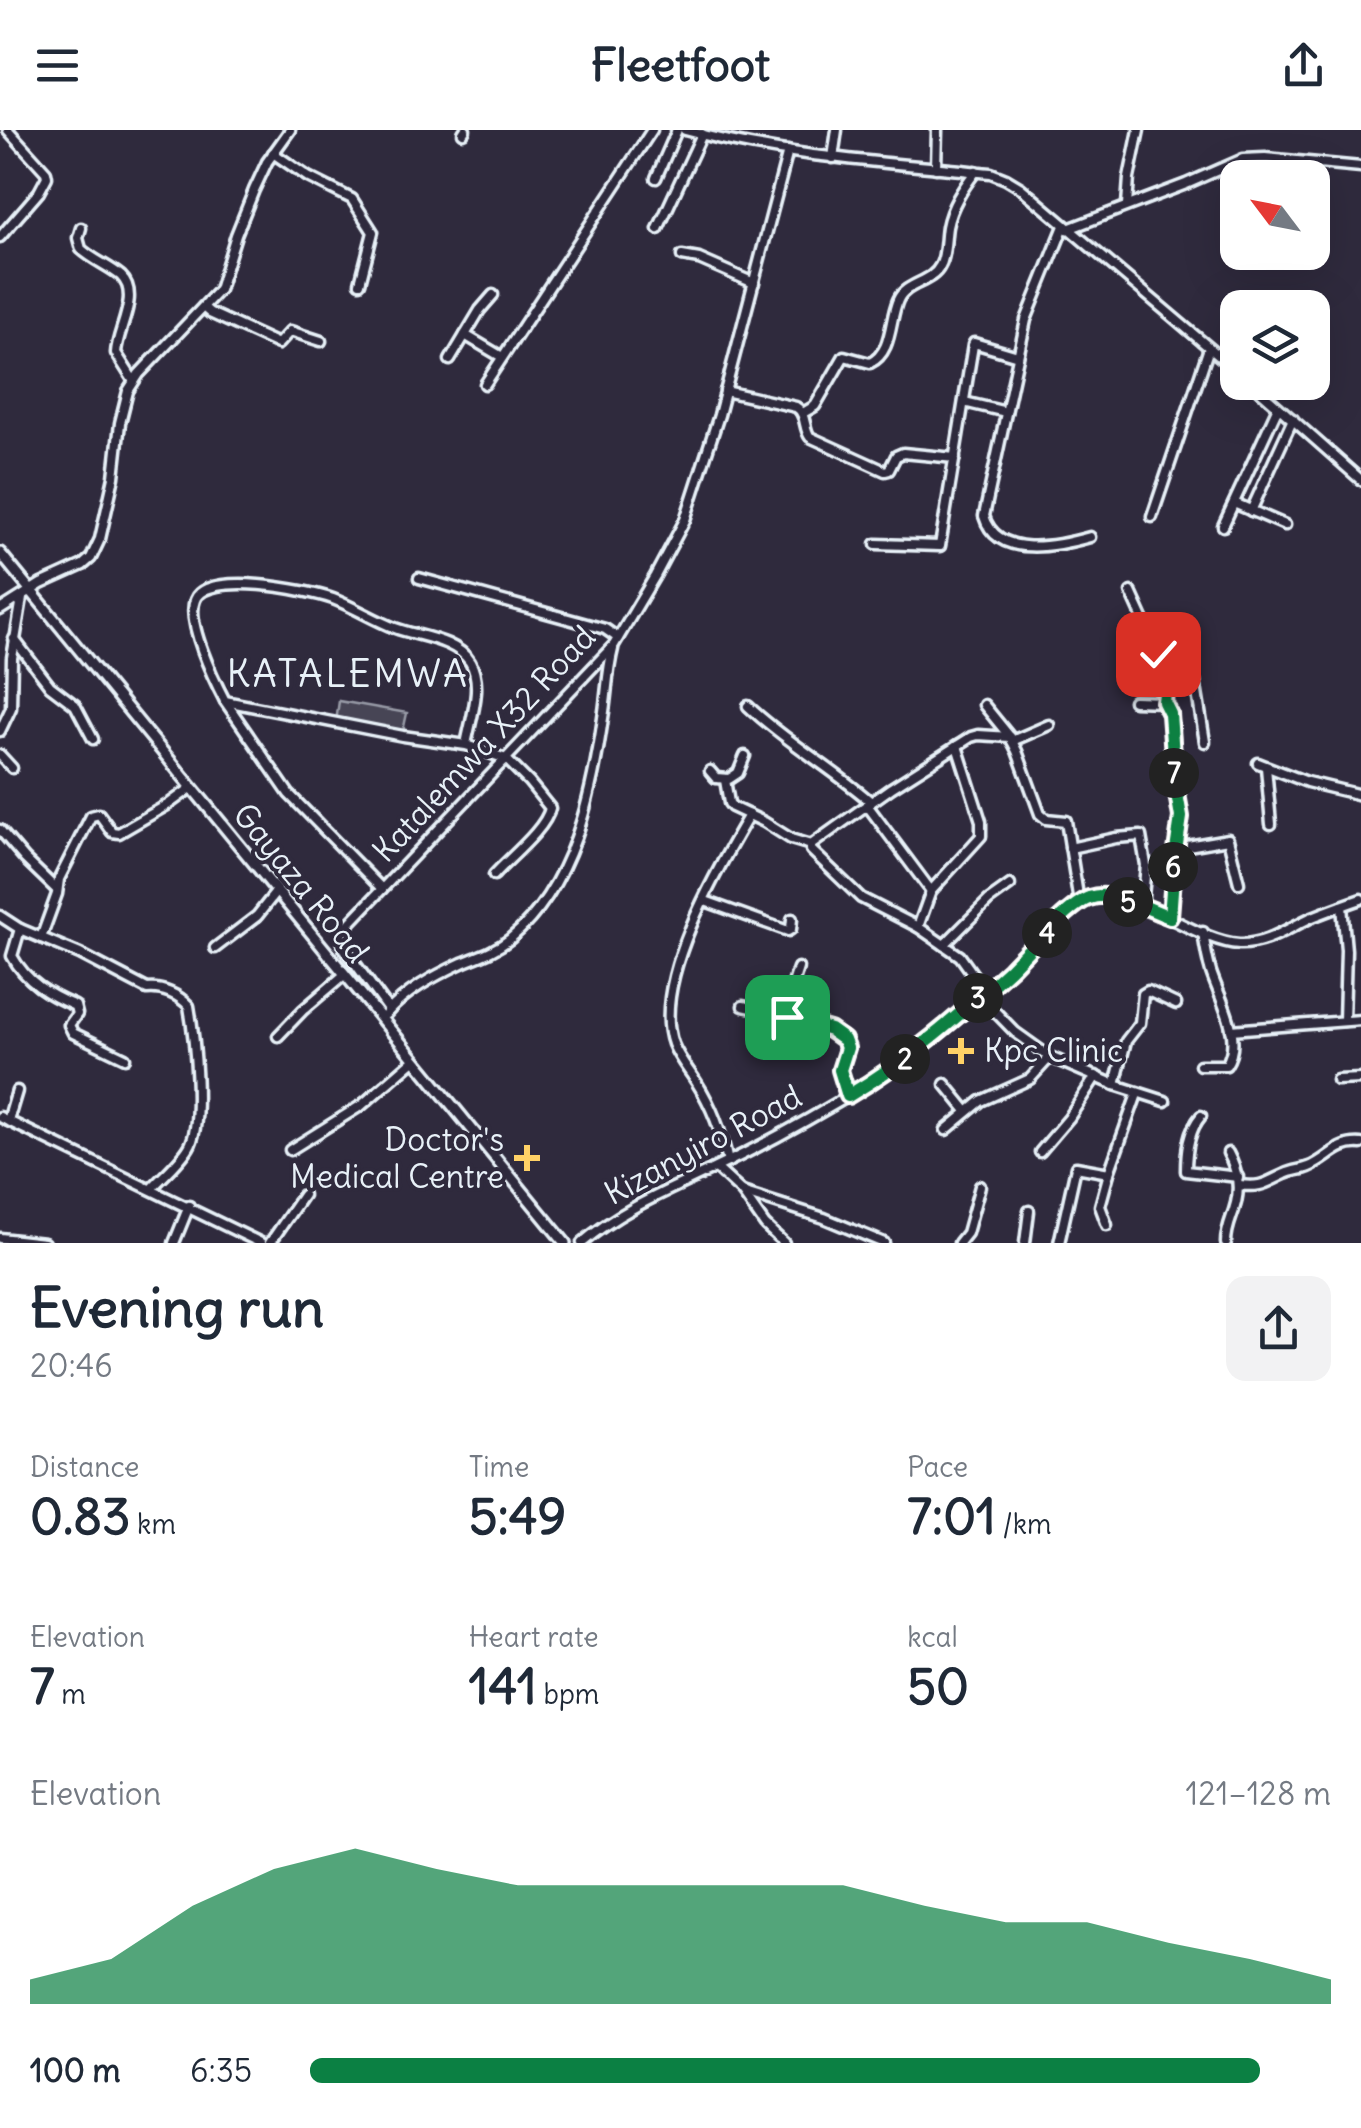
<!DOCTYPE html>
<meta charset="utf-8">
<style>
body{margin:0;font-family:Delius,sans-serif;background:#f2f2f3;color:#1f2937;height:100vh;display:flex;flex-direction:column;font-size:38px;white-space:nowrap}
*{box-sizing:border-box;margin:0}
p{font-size:32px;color:#747a83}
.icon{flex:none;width:55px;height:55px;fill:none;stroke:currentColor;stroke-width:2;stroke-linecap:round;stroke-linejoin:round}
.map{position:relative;height:1113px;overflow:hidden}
.side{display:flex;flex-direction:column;background:#fff;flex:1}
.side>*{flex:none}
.needle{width:65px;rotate:302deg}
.buttons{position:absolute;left:1220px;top:30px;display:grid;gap:20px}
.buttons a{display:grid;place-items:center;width:110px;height:110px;border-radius:20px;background:#fff;box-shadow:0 10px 40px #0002;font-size:50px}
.pin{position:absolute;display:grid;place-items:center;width:85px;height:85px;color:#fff;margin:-42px;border-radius:20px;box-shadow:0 5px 15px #0006}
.km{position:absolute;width:50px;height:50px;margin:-25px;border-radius:50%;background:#222;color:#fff;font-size:28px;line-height:50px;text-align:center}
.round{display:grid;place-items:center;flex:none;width:105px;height:105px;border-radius:20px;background:#f2f2f3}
.overview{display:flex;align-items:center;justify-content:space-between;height:170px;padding:0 30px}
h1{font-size:55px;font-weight:800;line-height:75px}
.metrics{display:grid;grid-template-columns:repeat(3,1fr);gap:15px;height:170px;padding:10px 30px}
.metrics div{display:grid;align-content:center}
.metrics b{font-size:50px;font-weight:800}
.metrics small{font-size:28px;font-weight:400}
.metrics p{font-size:28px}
.chart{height:280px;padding:20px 30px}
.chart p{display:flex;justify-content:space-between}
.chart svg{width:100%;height:180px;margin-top:10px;fill:#0b8043;opacity:.7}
ul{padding:0 30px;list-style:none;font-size:32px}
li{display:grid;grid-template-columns:160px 120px 1fr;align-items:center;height:75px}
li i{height:25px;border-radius:12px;background:#0b8043}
header{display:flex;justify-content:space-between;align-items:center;height:130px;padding:0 30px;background:#fff;font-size:45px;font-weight:800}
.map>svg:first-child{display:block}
</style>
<header><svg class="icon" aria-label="menu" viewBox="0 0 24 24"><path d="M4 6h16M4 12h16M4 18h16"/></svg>Fleetfoot<svg class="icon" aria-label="share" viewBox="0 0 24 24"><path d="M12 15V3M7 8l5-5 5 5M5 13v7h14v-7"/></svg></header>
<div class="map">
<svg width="1361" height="1113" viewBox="0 0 1361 1113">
<rect width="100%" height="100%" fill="#2f2a3d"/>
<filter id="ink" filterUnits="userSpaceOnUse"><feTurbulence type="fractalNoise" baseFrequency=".01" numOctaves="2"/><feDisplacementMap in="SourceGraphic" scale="20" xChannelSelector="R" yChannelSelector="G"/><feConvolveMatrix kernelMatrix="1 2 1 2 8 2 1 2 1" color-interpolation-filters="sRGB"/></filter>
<g filter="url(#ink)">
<polygon fill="#464455" stroke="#979aa6" stroke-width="2.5" points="339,571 407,583 402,606 336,592"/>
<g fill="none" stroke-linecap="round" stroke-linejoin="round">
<g stroke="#e8f1f8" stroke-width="15">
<g id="minor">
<path d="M685,0C785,28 889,32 991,43L1006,49L1021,58L1238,242"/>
<polyline points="463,3 465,0"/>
<polyline points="273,23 308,47 352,69 373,102 360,153"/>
<polyline points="833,28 837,0"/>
<polyline points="936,38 937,0"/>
<polyline points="656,48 677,0"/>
<polyline points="1127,75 1129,48 1139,0"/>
<path d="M1064,96L1026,190L984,386C997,430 1058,416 1090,407"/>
<path d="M81,98L78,108L81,119C93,130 109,136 121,146C141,165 117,200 116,223L133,250"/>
<polyline points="658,99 702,4"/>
<polyline points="1068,99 1186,54 1243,29 1265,28 1361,37"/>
<polyline points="0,107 39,62 47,47 46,42 8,0"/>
<polyline points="682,126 699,129 754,153"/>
<polyline points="493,165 480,180 465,205 502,227"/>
<polyline points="203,177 210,183 278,214 290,201 321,211"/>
<polyline points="450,230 465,205"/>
<polyline points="1250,252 1361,350"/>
<polyline points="485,254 652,0"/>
<path d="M725,261L796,277C807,284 803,298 810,307L885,341L889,340L896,326L903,323L955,328"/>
<polyline points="964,272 1006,282"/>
<path d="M803,283L815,276L844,226L870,233C893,222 889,190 898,170C906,152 932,153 940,136C946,126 945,109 947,97C951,76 963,58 976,41"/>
<polyline points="1234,373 1285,395"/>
<polyline points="1251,381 1293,289"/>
<polyline points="1152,387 1209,218"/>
<polyline points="1223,396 1278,277"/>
<polyline points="876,414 940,416 973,215 974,213 1018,226"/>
<polyline points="419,448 605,499 618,508"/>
<polyline points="1131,462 1159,524 1167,555"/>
<polyline points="0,480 41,454 83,435 91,428 100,409 114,347 120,293 128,261 139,244 219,160 236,105 254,60 267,32 290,0"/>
<polyline points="14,509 50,556 75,575 93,609"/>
<polyline points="225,571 289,664 382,759"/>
<polyline points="1134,571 1164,572 1171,584 1175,652 1181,687 1173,734 1170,787"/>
<polyline points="1164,572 1167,555 1193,548 1195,550 1205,612"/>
<polyline points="984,575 1010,607 1017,621 1040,684 1046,689 1066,691 1079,772"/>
<path d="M748,576C786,612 832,638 871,672"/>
<polyline points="0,601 11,578 12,528 22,468"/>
<polyline points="1012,611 1049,595"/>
<path d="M466,615C470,591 484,555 470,532C456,509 419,507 395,498C374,490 354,477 333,469C308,460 206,440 195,470C186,492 214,550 225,571L403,606L466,615L506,629L529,652L550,678C546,699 509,728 494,745"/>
<polyline points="0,625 12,638"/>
<polyline points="1258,633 1307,652 1361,665"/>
<polyline points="1266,637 1271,694"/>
<polyline points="710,641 716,648 729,649 738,643 745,626"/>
<polyline points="725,650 729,673 732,677 764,692 791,709 811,715 811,720 861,768 918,797 960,826 985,861"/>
<polyline points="867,675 931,761"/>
<polyline points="0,700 25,729 57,760"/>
<polyline points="811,715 891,658 971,607 978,605 1010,607"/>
<polyline points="1070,718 1116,708 1141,706 1146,735 1142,777"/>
<polyline points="1176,718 1228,709 1239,753"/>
<polyline points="705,771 788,801 791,799 792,789"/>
<polyline points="1342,776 1346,820 1344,891"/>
<path d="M0,786L20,799L80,824L147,859C162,857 179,865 189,876C194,905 204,993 189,1017C180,1032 164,1045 152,1058"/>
<polyline points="918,797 931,761 981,706 981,691 957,616"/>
<path d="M20,799L12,826C26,852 49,865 75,876L77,884L69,895L73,903L125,928"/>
<polyline points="41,808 57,764 59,749 91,686 99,684 112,702 119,703 169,674 191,658"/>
<polyline points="944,815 989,770 1010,755"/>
<polyline points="215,818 257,786 276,762"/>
<polyline points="980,866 1015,902 1050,927 1115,955 1165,971"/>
<polyline points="743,876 780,884 842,906 847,918 840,940 847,966"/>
<polyline points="389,880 344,818 341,805 344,799 614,515 655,446 685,390 719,285 788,21"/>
<path d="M386,884C406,861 434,846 462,833C479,826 495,821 510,809C573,756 592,665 603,588C607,565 607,542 613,519"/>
<polyline points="787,887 789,866 798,838"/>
<polyline points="1231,900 1361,890"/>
<polyline points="278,906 303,880 344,845"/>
<path d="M1200,935H1226C1244,908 1220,870 1211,842C1207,829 1205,816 1203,802"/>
<polyline points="1337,950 1361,949"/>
<polyline points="945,954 967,981"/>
<polyline points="1115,955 1126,911 1140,893 1143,864 1148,861 1176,874"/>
<path d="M1201,986C1188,1001 1186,1022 1186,1041L1238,1047"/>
<polyline points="0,987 261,1113"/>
<polyline points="8,991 17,961"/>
<polyline points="946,1000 981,971 1030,949 1050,927"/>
<polyline points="290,1020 362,975 414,930"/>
<polyline points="1040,1022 1069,988 1096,946"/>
<path d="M728,1032C722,1004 713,978 697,953C689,940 679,929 673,914C651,852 718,738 749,685"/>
<polyline points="716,1038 742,1062 824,1088 884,1113"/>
<path d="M1239,1055C1262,1058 1265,1053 1285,1044C1293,1040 1302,1040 1309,1037C1329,1029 1337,1012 1361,1014"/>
<polyline points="742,1062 765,1095 784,1113"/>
<polyline points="1107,1095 1100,1076 1109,1043 1137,964"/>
<polyline points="0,1108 44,1113"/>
<polyline points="174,1113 189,1076"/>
<polyline points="270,1113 303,1065"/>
<path d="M582,1113C621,1079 670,1060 715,1038C768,1013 821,983 870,953C949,905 1013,835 1079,772C1130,749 1190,811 1239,814C1265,815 1287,799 1310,788C1327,781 1344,775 1361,769"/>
<polyline points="959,1113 967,1103 980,1056"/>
<polyline points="1025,1113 1029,1081"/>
<polyline points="1059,1113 1076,1037 1109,1043"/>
<path d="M1226,1113C1226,1100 1230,1092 1234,1080C1241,1059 1238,1042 1228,1023"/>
</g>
</g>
<g stroke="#e8f1f8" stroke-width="16">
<polyline id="major" points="0,423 565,1113"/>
</g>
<use href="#minor" stroke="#2f2a3d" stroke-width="8"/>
<use href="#major" stroke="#2f2a3d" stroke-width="9"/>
</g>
</g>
<g fill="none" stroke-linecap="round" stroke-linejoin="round" filter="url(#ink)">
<g stroke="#fff" stroke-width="20">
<path id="route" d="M787,887L830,900L844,910L847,918L840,940L848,966C907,931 959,886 1010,839C1027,822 1070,774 1089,768C1114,759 1147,779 1170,787L1174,734L1181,687L1175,652L1170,584L1164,572L1166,555L1158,524"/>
</g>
<use href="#route" stroke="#0b8043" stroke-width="12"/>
</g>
<g fill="#ffd166" stroke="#2f2a3d" stroke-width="4">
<path d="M956 906h10v10h10v10h-10v10h-10v-10h-10v-10h10z"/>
<path d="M522 1013h10v10h10v10h-10v10h-10v-10h-10v-10h10z"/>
</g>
<g text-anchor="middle" stroke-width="8" stroke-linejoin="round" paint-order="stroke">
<g font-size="32" fill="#e8f1f8" stroke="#2f2a3d">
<text transform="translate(484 614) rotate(-47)" y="11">Katalemwa X32 Road</text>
<text transform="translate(301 753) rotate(51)" y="11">Gayaza Road</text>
<text transform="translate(703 1015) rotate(-28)" y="11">Kizanyiro Road</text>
</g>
<g font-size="32" fill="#e8f1f8" stroke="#2f2a3d" text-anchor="start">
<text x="984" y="932">Kpc Clinic</text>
<text x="504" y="1021" text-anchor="end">Doctor's<tspan x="504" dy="37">Medical Centre</tspan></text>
</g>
<g font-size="38" letter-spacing="2.5" fill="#e8f1f8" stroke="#2f2a3d">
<text x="348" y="557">KATALEMWA</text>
</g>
</g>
</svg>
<div class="buttons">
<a><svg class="needle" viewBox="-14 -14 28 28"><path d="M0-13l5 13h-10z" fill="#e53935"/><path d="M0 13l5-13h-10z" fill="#747a83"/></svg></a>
<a><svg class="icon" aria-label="layers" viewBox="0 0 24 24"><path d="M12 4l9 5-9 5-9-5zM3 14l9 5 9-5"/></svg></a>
</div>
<div class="pin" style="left:787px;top:887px;background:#1e9e55"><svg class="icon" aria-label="arrive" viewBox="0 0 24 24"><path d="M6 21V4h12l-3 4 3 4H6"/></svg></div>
<div class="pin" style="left:1158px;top:524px;background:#d93025"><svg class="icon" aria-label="check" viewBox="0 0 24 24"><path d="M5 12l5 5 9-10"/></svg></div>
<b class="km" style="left:905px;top:929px">2</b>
<b class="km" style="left:978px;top:868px">3</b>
<b class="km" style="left:1047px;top:803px">4</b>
<b class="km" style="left:1128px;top:772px">5</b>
<b class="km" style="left:1173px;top:737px">6</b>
<b class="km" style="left:1174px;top:643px">7</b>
</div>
<section class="side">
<div class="overview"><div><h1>Evening run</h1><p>20:46</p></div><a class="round"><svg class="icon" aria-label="share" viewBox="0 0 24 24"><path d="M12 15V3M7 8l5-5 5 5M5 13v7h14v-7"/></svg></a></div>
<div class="metrics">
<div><p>Distance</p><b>0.83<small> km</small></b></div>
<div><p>Time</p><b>5:49</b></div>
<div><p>Pace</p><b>7:01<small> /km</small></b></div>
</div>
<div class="metrics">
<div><p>Elevation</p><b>7<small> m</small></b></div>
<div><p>Heart rate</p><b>141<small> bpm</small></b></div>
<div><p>kcal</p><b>50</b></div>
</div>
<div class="chart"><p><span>Elevation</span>121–128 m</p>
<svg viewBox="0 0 160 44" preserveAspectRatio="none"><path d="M0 44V38L10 33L20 20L30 11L40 6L50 11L60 15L70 15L80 15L90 15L100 15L110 20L120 24L130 24L140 29L150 33L160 38V44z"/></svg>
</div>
<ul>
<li><b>100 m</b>6:35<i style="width:93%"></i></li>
</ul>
</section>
